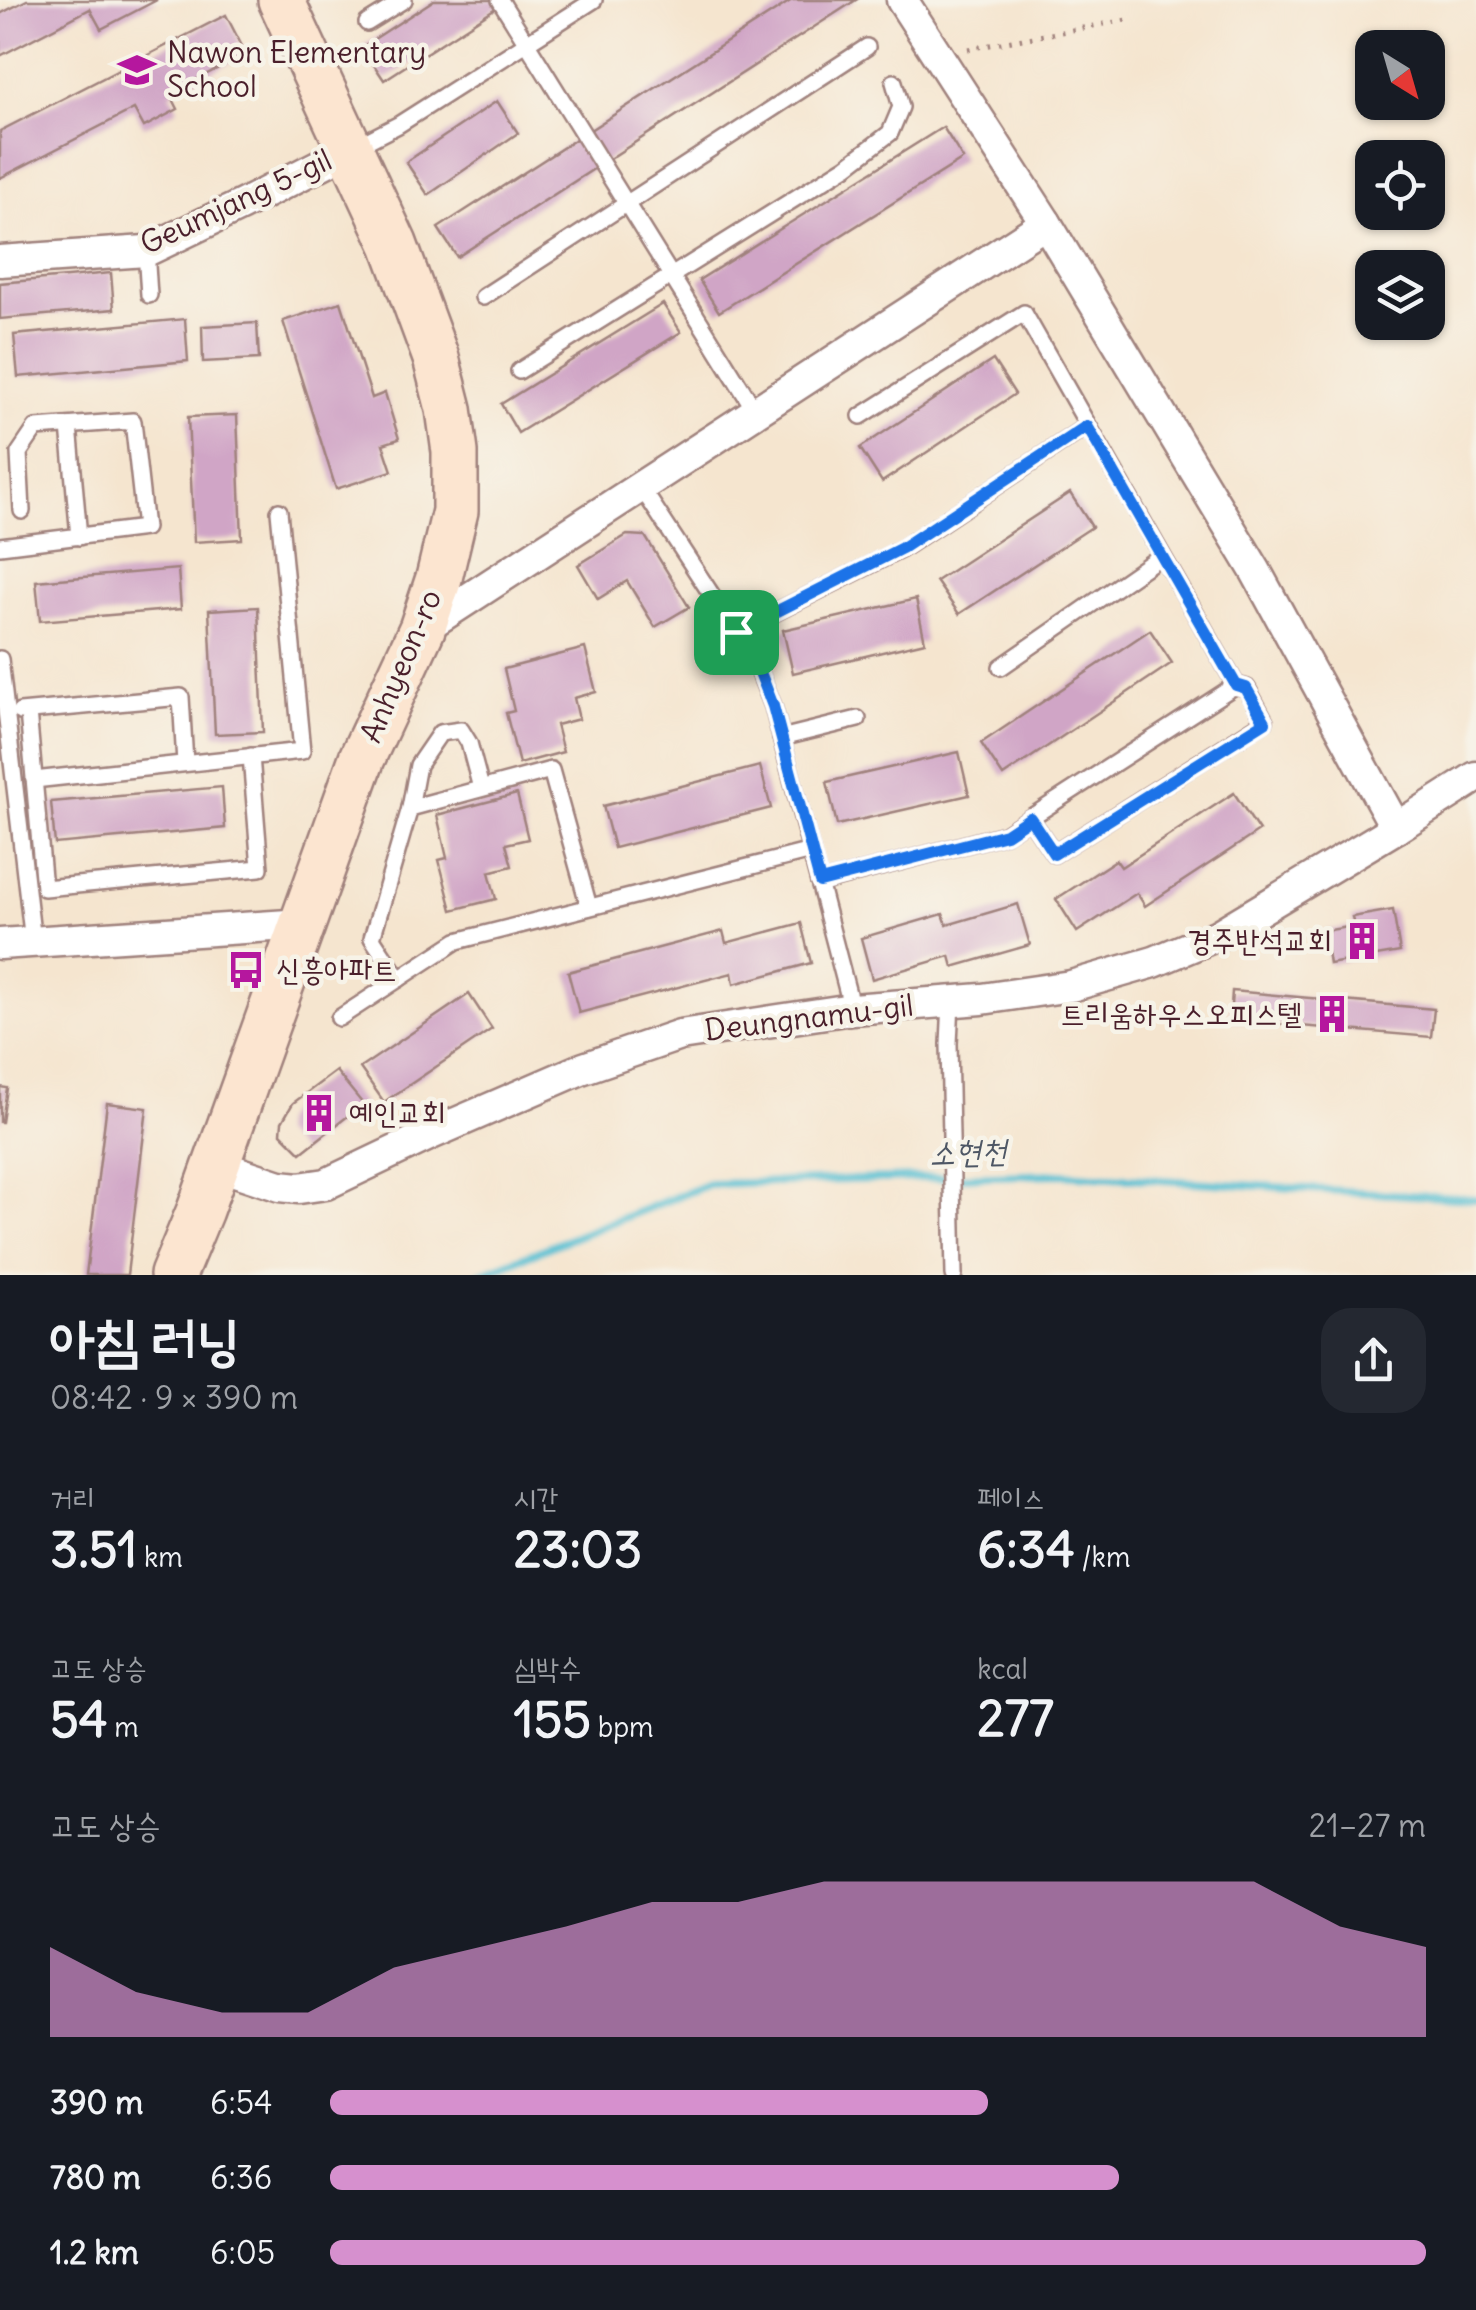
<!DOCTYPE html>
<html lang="ko">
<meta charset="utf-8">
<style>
body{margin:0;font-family:Delius,"Poor Story",sans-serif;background:#242831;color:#f1f3f6;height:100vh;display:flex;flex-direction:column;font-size:38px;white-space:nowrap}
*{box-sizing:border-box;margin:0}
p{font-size:32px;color:#9ea1a6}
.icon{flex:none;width:55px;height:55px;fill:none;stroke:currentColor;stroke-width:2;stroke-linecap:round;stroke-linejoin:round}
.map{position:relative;height:1275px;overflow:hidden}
.side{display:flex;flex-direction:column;background:#171b24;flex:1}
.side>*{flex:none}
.needle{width:65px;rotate:143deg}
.tools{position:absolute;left:1355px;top:30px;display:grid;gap:20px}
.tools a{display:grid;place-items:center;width:90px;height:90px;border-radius:20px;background:#171b24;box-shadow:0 2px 8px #0004;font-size:50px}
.pin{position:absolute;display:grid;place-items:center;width:85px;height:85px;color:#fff;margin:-42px;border-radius:20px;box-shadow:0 5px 15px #0006}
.round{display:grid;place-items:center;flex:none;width:105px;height:105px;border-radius:30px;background:#242831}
.head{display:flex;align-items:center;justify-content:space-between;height:170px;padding:0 50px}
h1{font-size:55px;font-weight:700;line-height:75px}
.stats{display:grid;grid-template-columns:repeat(3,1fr);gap:15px;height:170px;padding:10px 50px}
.stats div{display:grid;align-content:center}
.stats b{font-size:50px;font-weight:700}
.stats small{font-size:28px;font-weight:400}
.stats p{font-size:28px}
.chart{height:280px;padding:20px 50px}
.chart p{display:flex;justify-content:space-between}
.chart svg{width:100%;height:180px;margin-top:10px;fill:#d690ce;opacity:.7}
ul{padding:0 50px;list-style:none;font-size:32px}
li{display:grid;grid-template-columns:160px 120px 1fr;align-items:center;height:75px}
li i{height:25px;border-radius:12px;background:#d690ce}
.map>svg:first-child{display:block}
</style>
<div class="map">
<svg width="1476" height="1275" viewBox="0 0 1476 1275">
<rect width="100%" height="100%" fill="#f7f3e8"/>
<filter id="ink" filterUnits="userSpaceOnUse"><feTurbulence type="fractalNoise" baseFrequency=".01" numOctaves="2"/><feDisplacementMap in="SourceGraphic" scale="20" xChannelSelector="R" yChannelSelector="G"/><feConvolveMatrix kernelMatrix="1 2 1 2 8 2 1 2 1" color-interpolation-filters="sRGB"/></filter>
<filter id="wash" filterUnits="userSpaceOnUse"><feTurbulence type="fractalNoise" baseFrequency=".0048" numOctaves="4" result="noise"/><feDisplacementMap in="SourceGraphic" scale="40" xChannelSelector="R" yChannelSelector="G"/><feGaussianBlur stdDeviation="2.25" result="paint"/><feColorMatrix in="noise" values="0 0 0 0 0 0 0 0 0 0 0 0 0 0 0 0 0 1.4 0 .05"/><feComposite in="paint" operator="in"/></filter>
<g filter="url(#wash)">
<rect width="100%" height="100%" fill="#f5e5cf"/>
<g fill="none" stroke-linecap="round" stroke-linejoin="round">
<polyline stroke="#55bed1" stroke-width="8" points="478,1275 709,1184 1060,1174 1476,1199"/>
</g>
<g id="blocks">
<g fill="#d0a5c6">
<polygon points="27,0 157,0 101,29 90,9 0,56 0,14"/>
<polygon points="434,0 508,0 384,80 362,47"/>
<polygon points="792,0 856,0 457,257 438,228"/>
<polygon points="226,15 246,54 170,93 178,109 144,127 134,109 0,178 0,131"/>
<polygon points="497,101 518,133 428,195 406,162"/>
<polygon points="943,127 963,159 719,312 699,280"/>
<polygon points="111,273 114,309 0,319 0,283"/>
<polygon points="341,302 372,398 385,393 399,439 383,444 392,471 336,489 283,321"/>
<polygon points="663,304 681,332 518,433 501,404"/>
<polygon points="185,319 188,361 18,377 14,335"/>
<polygon points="257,323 259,359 203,362 202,326"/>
<polygon points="993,360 1015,394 882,482 860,448"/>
<polygon points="237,415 242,539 194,542 188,417"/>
<polygon points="1070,493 1092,527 959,614 936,581"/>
<polygon points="627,535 645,536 689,607 655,627 627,581 598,599 578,565"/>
<polygon points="178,569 181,609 40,621 36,581"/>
<polygon points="916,599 925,642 793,673 783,630"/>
<polygon points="258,607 263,732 215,734 209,610"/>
<polygon points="1150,630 1172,663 1003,776 981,743"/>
<polygon points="585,648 596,692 574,698 579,719 556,725 563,752 519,764 506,713 514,711 504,669"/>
<polygon points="959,752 969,795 837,825 827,782"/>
<polygon points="760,766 771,808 614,848 603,806"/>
<polygon points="222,787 225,828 55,844 51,802"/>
<polygon points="1234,793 1259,831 1145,906 1137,893 1077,932 1056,899 1116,860 1121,867"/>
<polygon points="517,794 528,839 506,844 512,866 489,872 496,899 452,910 439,860 447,858 437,815"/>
<polygon points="1018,904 1030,945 953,967 950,956 872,979 861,938 943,914 947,925"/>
<polygon points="1393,910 1400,952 1329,964 1324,931 1354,926 1352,917"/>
<polygon points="801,923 811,963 734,984 732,973 579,1013 568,972 723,931 726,943"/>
<polygon points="1232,991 1434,1009 1431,1037 1230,1020"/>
<polygon points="469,994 492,1029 384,1102 360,1068"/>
<polygon points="336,1071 363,1104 301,1153 281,1133 282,1122 293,1103"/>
<polygon points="0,1087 7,1088 2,1122 0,1122"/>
<polygon points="107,1103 147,1108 127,1275 86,1275"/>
</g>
</g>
</g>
<g filter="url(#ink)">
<use href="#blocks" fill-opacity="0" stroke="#a0827d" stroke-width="2.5"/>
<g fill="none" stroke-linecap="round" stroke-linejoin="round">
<g stroke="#a0827d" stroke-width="20">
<g id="lane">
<polyline points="500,0 756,412"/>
<polyline points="367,23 404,0"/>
<polyline points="355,147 398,125 594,0"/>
<polyline points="146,251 149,295"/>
<polyline points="483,297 867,47"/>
<polyline points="519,371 847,166 890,133 901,107 894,82"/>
<polyline points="69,426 79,537"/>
<polyline points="641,487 755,661 773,706 852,1009"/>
<polyline points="0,546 145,528 133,421 36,428 19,453 22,511"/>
<polyline points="736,632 902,549 1087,426"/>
<polyline points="0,659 33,942"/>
<polyline points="1001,667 1161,556"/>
<polyline points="20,712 181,697 185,763"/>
<polyline points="28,712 44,888 260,868 251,756"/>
<polyline points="781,738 858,719"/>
<polyline points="34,780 302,751 279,511"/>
<polyline points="410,808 418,765 440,733 461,730 469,743 481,788"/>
<polyline points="1030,818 1054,854 1265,721 1247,688 1236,685"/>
<polyline points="819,883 1005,834 1236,685 1024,313 861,416"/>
<polyline points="399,979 372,938 410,808 551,770 589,907"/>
<polyline points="951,1001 949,1044 954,1275"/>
<polyline points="339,1018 457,941 811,851"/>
</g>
</g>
<g stroke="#a0827d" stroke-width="35">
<g id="street">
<polyline points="902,0 1046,223 1255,570 1396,828"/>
<polyline points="0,261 146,251 242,205 351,149"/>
<polyline points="422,629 1046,223"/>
<polyline points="0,944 303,924"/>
<polyline points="217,1165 280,1186 299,1188 326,1184 431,1134 581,1069 680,1035 852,1009 982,999 1071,986 1154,962 1218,935 1396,828 1476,777"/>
</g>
</g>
<g stroke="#a0827d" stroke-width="50">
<polyline id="secondary" points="173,1275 200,1210 362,758 422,629 439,578 455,511 455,452 449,409 436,358 394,244 281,0"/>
</g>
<polyline stroke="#a0827d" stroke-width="5" stroke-dasharray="2.5 8" stroke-linecap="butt" points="968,49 1132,19"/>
<use href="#lane" stroke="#fff" stroke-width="15"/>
<use href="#street" stroke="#fff" stroke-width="30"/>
<use href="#secondary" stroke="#fce5d0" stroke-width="45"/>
</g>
</g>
<g fill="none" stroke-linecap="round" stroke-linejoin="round" filter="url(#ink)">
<g stroke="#fff" stroke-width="20">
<polygon id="route" points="1087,426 1236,685 1246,688 1265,722 1054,854 1030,818 1006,834 820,882 773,706 756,662 736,632 902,548"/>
</g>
<use href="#route" stroke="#1a73e8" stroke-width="12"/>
</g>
<defs>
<g id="school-bare" transform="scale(3)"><path d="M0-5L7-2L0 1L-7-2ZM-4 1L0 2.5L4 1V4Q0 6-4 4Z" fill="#b5179e" stroke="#f7f3e8" stroke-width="2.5" paint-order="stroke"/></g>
<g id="building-bare" transform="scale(3)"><path d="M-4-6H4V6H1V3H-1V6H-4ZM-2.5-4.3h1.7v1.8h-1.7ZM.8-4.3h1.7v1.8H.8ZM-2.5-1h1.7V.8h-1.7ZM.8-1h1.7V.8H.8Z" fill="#b5179e" stroke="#f7f3e8" stroke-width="2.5" paint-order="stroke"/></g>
<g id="bus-bare" transform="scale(3)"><path d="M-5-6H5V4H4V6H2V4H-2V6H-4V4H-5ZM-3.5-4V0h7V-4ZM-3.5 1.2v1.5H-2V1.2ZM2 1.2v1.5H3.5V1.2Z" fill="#b5179e" stroke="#f7f3e8" stroke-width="2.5" paint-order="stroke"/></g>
</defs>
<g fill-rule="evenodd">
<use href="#school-bare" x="137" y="70"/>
<use href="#building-bare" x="1362" y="941"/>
<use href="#bus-bare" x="246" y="970"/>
<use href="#building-bare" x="1332" y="1014"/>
<use href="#building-bare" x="319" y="1113"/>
</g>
<g text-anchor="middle" stroke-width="9" stroke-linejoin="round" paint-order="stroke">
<g font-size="30" fill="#4a1f2b" stroke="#f7f3e8" text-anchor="start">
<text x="167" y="63">Nawon Elementary<tspan x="167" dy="34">School</tspan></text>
<text x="1332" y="951" text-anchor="end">경주반석교회</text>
<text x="276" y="980">신흥아파트</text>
<text x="1302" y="1024" text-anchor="end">트리움하우스오피스텔</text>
<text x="349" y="1123">예인교회</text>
</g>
<g font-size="30" fill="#4a1f2b" stroke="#f7f3e8">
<text transform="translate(236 202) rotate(-25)" y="10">Geumjang 5-gil</text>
<text transform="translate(401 666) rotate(-67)" y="10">Anhyeon-ro</text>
<text transform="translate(809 1018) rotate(-7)" y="10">Deungnamu-gil</text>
</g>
<g font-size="32" font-style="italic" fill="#4e5765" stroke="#f7f3e8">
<text transform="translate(968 1152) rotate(-2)" y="11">소현천</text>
</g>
</g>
</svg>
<div class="tools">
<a><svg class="needle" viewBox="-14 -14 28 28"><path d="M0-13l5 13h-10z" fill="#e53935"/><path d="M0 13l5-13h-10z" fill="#9ea1a6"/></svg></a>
<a><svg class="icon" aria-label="locate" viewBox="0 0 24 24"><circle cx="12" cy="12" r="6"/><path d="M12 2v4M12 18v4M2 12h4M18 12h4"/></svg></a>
<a><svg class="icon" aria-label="layers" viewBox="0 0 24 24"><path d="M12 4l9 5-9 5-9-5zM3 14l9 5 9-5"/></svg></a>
</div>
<div class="pin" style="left:736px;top:632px;background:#1e9e55"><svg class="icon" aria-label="arrive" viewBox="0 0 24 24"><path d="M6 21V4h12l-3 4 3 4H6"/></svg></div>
</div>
<section class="side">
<div class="head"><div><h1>아침 러닝</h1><p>08:42 · 9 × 390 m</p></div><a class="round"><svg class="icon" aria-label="share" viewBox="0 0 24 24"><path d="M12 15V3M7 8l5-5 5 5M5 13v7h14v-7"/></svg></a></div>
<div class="stats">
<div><p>거리</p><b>3.51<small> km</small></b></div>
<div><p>시간</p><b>23:03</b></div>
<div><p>페이스</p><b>6:34<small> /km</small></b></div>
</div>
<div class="stats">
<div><p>고도 상승</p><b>54<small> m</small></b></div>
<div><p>심박수</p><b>155<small> bpm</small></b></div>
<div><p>kcal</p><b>277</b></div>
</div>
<div class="chart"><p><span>고도 상승</span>21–27 m</p>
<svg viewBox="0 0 160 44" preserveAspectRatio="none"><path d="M0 44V22L10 33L20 38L30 38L40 27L50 22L60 17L70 11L80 11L90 6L100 6L110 6L120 6L130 6L140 6L150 17L160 22V44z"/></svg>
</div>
<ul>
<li><b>390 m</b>6:54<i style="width:60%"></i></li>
<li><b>780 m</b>6:36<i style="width:72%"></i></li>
<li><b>1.2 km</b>6:05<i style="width:100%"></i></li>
</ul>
</section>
